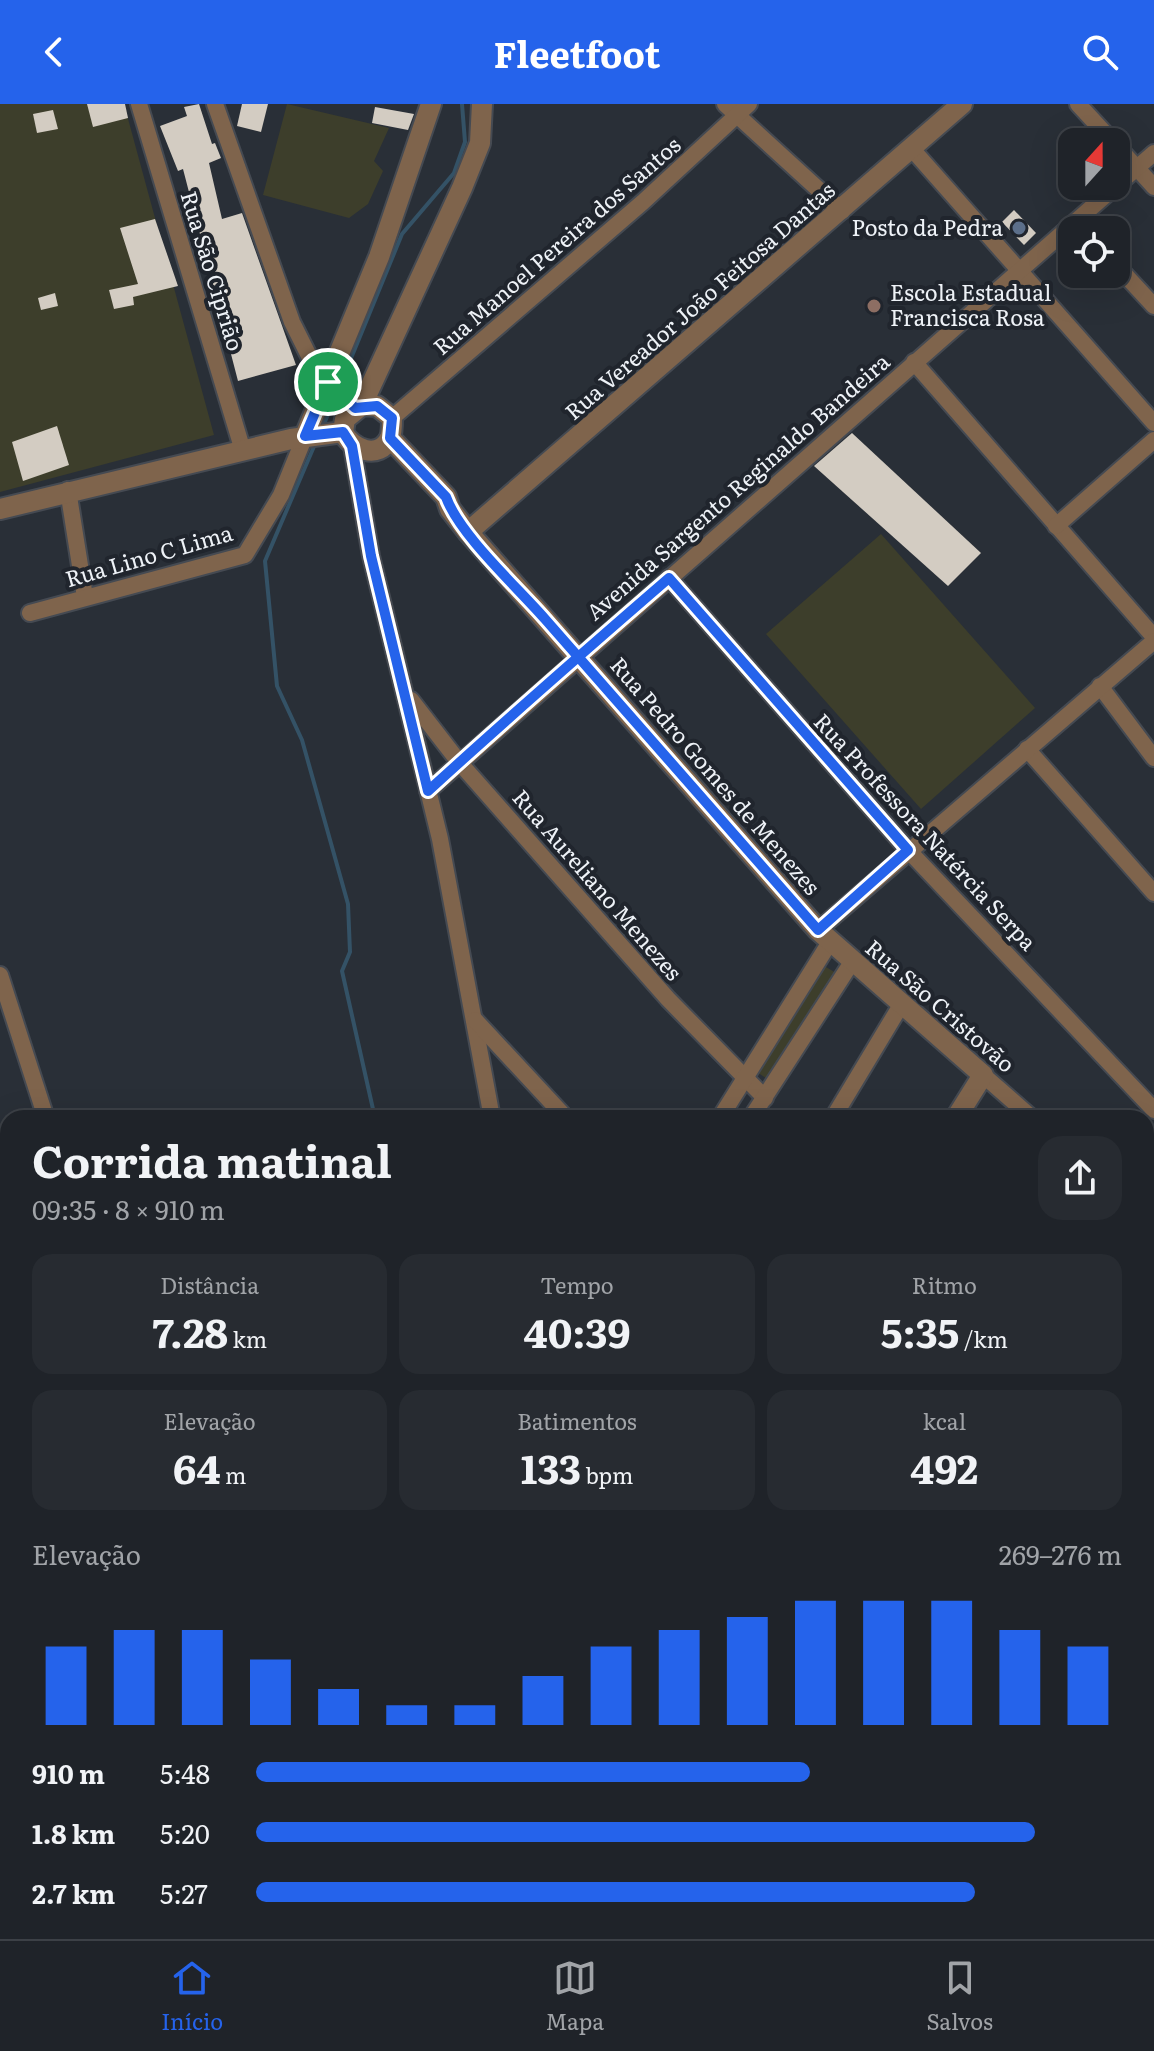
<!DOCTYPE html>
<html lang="pt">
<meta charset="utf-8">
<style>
body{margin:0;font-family:Literata,serif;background:#272b31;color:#f1f3f6;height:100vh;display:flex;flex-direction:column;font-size:30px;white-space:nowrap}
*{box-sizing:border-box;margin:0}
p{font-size:26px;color:#a1a4a8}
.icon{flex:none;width:44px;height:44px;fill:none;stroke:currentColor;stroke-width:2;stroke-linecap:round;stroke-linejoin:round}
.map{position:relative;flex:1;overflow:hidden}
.panel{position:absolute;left:0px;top:1006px;width:1154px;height:830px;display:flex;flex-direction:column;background:#1f2329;border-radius:24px 24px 0 0;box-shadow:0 8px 32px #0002,0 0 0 2px #3c4046}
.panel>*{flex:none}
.needle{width:52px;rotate:21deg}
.controls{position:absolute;left:1058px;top:24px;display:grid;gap:16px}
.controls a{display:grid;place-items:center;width:72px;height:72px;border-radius:16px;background:#1f2329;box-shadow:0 8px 32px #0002,0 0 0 2px #3c4046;font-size:40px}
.pin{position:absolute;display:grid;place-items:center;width:68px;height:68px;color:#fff;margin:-34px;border:4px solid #fff;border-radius:50%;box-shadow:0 2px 8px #0007}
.round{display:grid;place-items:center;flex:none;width:84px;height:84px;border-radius:24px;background:#272b31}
.head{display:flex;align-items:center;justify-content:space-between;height:136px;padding:0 32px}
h1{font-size:44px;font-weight:700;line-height:60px}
.figures{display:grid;grid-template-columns:repeat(3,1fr);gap:12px;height:136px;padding:8px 32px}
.figures div{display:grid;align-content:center;border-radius:20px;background:#272b31;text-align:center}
.figures b{font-size:40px;font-weight:700}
.figures small{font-size:22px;font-weight:400}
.figures p{font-size:22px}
.chart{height:224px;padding:16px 32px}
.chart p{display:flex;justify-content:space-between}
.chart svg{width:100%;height:144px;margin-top:8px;stroke:#2563eb;stroke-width:6}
ul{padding:0 32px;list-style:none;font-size:26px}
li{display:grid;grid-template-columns:128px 96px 1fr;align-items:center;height:60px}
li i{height:20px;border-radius:10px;background:#2563eb}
header{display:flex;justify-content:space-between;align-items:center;height:104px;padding:0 32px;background:#2563eb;color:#fff;font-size:36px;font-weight:700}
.tab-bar{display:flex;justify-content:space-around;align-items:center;height:112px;border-top:2px solid #3c4046;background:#1f2329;font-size:22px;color:#a1a4a8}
.tab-bar a{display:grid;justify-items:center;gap:4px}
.tab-bar .selected{color:#2563eb}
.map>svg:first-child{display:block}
</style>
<header><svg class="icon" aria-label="back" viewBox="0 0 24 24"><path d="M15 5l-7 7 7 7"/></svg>Fleetfoot<svg class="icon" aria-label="search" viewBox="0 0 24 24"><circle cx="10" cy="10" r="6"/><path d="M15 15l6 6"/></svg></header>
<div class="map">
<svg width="1154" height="1835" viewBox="0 0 1154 1835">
<rect width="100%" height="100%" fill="#292f37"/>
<g fill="#3d3e2b">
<polygon points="0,0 124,0 214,331 0,388"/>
<polygon points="287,0 389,24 374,57 383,67 368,100 349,114 263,91"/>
<polygon points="881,430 1035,604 921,705 766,530"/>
<polygon points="821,860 836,869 766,974 752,965"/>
<polygon points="1154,1057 1154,1109 1146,1104 1146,1065"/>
</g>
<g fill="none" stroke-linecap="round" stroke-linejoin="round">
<g stroke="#345266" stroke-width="4">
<polyline points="322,325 402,130 454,69 465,38 462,0"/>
<polyline points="315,340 265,457 277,582 302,636 348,800 350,848 342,867 375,1014"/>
<polyline points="650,1835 651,1828"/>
</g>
<g stroke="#345266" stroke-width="26">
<polyline points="1146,1652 1154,1637"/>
<polyline points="933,1835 939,1828"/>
</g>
</g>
<g fill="#d3ccc2">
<polygon points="87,0 125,0 128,14 93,23"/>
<polygon points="199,0 212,40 215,39 221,54 209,59 222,115 242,109 296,261 238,277 183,65 178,67 160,22 187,12 184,3"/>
<polygon points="242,0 268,0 261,28 237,22"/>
<polygon points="375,3 414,10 408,26 372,19"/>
<polygon points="53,6 58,25 37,29 33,10"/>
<polygon points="1014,106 1036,129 1024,141 1002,118"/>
<polygon points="155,115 178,182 133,193 134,201 114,205 109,186 138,180 120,124"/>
<polygon points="55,189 58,202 41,206 38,194"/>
<polygon points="57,322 69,361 23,377 12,338"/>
<polygon points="852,329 981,449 948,482 814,362"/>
</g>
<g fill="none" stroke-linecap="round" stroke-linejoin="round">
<g stroke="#454a52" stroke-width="20">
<g id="minor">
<polyline points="139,0 243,347"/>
<polyline points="215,0 292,218 314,262 328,278"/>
<polyline points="725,0 842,107"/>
<polyline points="1078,0 1113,38"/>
<polyline points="1116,41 1154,83"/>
<polyline points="912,45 1154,319"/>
<polyline points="1116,82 1154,49"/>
<polyline points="1116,161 1154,202"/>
<polyline points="914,258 1154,533"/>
<polyline points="392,314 643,98 749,0"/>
<polyline points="352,342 371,452 440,735 492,1014"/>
<polyline points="68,386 85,493"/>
<polyline points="1056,422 1154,336"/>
<polyline points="669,474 908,746 1154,1006"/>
<polyline points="30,509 245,451 281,391 305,332"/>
<polyline points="1100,582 1154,654"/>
<polyline points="411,596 459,658 668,895 765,994"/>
<polyline points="1027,645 1154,789"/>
<polyline points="428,687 1116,82"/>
<polyline points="818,826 1154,537"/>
<polyline points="0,871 46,1014"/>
<polyline points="475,916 566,1014"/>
<polyline points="983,971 1032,1014"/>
<polyline points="720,1014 830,838"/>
<polyline points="751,1014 852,858"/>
<polyline points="833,1014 901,901"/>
<polyline points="1146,1054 1154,1045"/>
<polyline points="0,1055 8,1051"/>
<polyline points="1146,1107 1154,1113"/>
<polyline points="1146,1231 1154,1236"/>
<polyline points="1146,1357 1154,1360"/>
<polyline points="0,1697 8,1722"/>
<polyline points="42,1828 45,1835"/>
<polyline points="318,1828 320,1835"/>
<polyline points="819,1828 828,1835"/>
</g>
</g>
<g stroke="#454a52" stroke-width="24">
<g id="tertiary">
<polyline points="362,301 462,84 480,39 482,0"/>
<path d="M362,301L377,302L392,314C392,320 392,329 390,334C379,357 351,345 343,328L345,315Z"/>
<polyline points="305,332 379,153 431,0"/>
<polyline points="390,334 446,393 450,405 468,428 818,826 983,971 956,1014"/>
<polyline points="0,405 291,335 343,328"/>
<polyline points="468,428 962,0"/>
<polyline points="341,1835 349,1828"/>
</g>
</g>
<use href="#minor" stroke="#7f644c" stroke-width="16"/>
<use href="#tertiary" stroke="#7f644c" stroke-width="20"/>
</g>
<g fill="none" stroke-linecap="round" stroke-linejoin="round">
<g stroke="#fff" stroke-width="16">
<path id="route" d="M328,278L305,332L343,328L352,342L371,452L428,687C507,615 588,544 669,474L908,746L818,826C727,722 636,618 545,515C517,483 459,430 446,393L390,334L392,314L377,302L355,304L328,278"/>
</g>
<use href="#route" stroke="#2563eb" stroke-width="10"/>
</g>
<circle fill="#5c6f8a" stroke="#20252d" stroke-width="3" cx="1019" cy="124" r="8"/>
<circle fill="#8d6e63" stroke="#20252d" stroke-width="3" cx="874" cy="202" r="8"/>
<g text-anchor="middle" stroke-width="8" stroke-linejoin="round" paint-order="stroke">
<g font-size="22" fill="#eef2f7" stroke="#20252d" text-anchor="end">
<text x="1003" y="132">Posto da Pedra</text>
<text x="890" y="197" text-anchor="start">Escola Estadual<tspan x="890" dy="25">Francisca Rosa</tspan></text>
</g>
<g font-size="22" fill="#eef2f7" stroke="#20252d">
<text transform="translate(557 142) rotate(-41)" y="8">Rua Manoel Pereira dos Santos</text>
<text transform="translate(212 167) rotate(73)" y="8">Rua São Ciprião</text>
<text transform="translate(700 197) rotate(-41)" y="8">Rua Vereador João Feitosa Dantas</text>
<text transform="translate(738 383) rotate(-41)" y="8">Avenida Sargento Reginaldo Bandeira</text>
<text transform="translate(149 452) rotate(-16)" y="8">Rua Lino C Lima</text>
<text transform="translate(715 672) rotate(49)" y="8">Rua Pedro Gomes de Menezes</text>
<text transform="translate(925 728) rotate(47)" y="8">Rua Professora Natércia Serpa</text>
<text transform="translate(597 781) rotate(49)" y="8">Rua Aureliano Menezes</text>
<text transform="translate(940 902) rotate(41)" y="8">Rua São Cristovão</text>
</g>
</g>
</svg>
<div class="controls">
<a><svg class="needle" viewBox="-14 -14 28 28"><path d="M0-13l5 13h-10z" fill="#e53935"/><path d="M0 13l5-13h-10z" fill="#a1a4a8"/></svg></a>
<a><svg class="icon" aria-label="locate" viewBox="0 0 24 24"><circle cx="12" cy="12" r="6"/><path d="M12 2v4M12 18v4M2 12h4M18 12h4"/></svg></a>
</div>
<div class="pin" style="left:328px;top:278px;background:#1e9e55"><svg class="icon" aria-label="arrive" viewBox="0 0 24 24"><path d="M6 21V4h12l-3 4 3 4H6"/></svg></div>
<section class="panel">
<div class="head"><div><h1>Corrida matinal</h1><p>09:35 · 8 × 910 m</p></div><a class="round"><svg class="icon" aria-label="share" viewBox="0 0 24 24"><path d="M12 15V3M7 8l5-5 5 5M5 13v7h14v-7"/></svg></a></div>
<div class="figures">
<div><p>Distância</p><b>7.28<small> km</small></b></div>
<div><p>Tempo</p><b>40:39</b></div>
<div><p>Ritmo</p><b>5:35<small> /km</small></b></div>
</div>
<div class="figures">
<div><p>Elevação</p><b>64<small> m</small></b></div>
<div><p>Batimentos</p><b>133<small> bpm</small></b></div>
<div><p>kcal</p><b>492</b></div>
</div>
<div class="chart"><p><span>Elevação</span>269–276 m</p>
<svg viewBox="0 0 160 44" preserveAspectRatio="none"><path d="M5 44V20M15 44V15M25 44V15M35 44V24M45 44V33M55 44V38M65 44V38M75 44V29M85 44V20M95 44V15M105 44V11M115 44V6M125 44V6M135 44V6M145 44V15M155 44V20"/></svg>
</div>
<ul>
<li><b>910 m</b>5:48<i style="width:64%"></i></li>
<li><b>1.8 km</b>5:20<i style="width:90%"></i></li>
<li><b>2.7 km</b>5:27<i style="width:83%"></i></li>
</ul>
</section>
</div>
<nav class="tab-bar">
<a class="selected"><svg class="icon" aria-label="home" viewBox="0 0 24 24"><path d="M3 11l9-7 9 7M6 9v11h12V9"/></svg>Início</a>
<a><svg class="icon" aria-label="map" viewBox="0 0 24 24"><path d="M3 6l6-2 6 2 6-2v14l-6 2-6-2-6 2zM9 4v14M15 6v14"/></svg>Mapa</a>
<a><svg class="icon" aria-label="saved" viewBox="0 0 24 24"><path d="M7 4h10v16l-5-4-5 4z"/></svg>Salvos</a>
</nav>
